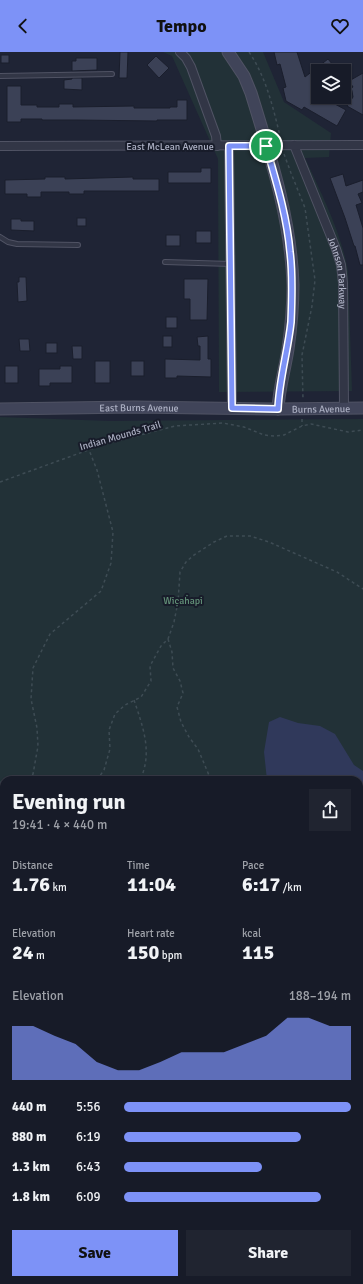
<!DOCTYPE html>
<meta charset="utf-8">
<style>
body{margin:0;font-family:Signika,sans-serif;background:#202430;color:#f1f3f6;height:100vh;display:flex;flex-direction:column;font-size:15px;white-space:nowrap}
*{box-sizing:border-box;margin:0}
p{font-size:13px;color:#9ea1a8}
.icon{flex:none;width:22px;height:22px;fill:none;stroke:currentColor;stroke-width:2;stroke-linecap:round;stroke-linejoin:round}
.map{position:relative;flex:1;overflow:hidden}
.sheet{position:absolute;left:0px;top:724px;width:363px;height:508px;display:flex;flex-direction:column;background:#171b28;border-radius:12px 12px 0 0;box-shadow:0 1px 3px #0004,0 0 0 1px #363945}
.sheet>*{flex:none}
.buttons{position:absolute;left:311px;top:12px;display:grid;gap:8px}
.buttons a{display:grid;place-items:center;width:40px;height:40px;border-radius:0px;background:#171b28;box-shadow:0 1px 3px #0004,0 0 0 1px #363945;font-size:20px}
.pin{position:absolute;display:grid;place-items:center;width:34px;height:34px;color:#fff;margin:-17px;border:2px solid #fff;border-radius:50%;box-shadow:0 1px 4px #0007}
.round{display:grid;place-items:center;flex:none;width:42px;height:42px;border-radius:0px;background:#202430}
.summary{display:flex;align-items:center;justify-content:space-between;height:68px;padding:0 12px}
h1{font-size:22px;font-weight:800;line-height:30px}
.metrics{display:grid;grid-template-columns:repeat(3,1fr);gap:6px;height:68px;padding:4px 12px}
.metrics div{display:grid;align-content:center}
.metrics b{font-size:20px;font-weight:800}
.metrics small{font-size:11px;font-weight:400}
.metrics p{font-size:11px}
.chart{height:112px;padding:8px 12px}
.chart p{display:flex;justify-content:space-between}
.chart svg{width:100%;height:72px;margin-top:4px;fill:#7d92f7;opacity:.7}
.button{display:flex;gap:8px;margin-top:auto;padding:8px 12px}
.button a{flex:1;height:46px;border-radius:0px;background:#7d92f7;color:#111;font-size:16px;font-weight:800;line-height:46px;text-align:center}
.button a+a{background:#202430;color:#f1f3f6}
ul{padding:0 12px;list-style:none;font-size:13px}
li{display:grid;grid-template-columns:64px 48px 1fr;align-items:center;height:30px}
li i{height:10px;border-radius:5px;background:#7d92f7}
header{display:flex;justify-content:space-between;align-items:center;height:52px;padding:0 12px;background:#7d92f7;color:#111;font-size:18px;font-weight:800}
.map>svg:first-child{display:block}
</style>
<header><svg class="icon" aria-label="back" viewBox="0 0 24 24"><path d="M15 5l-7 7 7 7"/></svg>Tempo<svg class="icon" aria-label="heart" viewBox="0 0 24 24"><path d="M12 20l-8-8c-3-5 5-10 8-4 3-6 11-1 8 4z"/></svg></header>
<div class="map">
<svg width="363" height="1232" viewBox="0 0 363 1232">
<rect width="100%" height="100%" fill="#1f2435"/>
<g fill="#223137">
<path d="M163,0H263L284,50L331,81L329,105L305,106C322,143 341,180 348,219L352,339L219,340L218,107L172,4Z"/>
<polygon points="0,365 110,369 363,367 363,811 359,813 359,728 4,728 4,946 0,947"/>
</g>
<polygon fill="#30395b" points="280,665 298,671 320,674 335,682 354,713 363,719 363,796 359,798 359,728 267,728 264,700 269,670"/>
<g fill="#3b4156" stroke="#1a1e2c">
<polygon points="120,0 128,0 127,26 119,26"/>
<polygon points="274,0 297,0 305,25 328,7 338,19 318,19 318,45 322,45 346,58 337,74 304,55 302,58 286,49 283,36 286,35 280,12 277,13"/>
<rect x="1" y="3" width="8" height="8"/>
<polygon points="156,4 169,16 159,26 147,13"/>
<polygon points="76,6 97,6 97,18 72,19 72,9 76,9"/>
<polygon points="363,21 363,63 347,54 353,45 352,39 351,36 353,35 349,29"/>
<polygon points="72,26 82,26 82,38 64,37 64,28 72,27"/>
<polygon points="7,34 21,34 21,53 37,53 37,55 59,55 59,52 73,52 73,55 134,54 134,56 170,56 170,55 177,55 177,48 187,48 187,68 157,68 157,69 77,68 42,68 42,67 21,67 21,70 7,70"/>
<polygon points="201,116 211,116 211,131 168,131 168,120 201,120"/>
<polygon points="343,122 346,134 363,128 363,140 358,142 362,151 356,153 363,176 363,213 360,213 355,194 354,194 345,166 330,126"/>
<polygon points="45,125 65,125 65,127 133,125 133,127 159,127 159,139 84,139 84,142 69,142 69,140 41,140 41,145 27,145 27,142 5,142 5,128 45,127"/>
<rect x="77" y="166" width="9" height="8"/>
<polygon points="11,167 21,167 21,169 34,169 34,179 11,178"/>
<rect x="196" y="179" width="15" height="12"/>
<rect x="166" y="183" width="14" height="11"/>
<polygon points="19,225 26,225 27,249 18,250 17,230 19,230"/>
<polygon points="184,227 208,227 207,268 190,268 190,247 184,247"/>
<rect x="166" y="265" width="11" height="11"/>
<rect x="163" y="284" width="9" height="11"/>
<polygon points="208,284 208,307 211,307 211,325 177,324 177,326 165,326 165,307 200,308 200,294 198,294 197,285"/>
<polygon points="19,287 29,287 30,299 20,299"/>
<rect x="46" y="291" width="11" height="10"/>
<polygon points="72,294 82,294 82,307 73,307"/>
<rect x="95" y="309" width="15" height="22"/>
<rect x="131" y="309" width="13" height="15"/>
<rect x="5" y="314" width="13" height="17"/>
<polygon points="60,314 72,314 72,331 50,331 50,334 39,334 39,317 60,317"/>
</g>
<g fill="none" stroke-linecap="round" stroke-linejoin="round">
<g stroke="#505364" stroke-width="6">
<g id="lane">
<polyline points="0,24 112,22"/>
<polyline points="0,185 8,190 17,192 78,193"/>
<polyline points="165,210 231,212"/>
<polyline points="0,1051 4,1055"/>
<polyline points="41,1228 45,1232"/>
</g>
</g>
<g stroke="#505364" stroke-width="10">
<g id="street">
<polyline points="180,0 186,6 191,15 216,84 217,94"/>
<path id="s1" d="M294,93L336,197L341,213L343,231L344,356"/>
<polyline points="0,94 363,93"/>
<polyline points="229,94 232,356"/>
<polyline points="0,1162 4,1161"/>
</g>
</g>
<g stroke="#505364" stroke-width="13">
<g id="secondary">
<path d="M228,0L244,24L251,41C270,103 291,167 293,233C293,254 291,276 288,297C285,317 279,336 278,357"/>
<path id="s2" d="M0,357L134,355L278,357L363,356"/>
</g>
</g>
<g stroke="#3a3e4d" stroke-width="17">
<g id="highway">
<polyline points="359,817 363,816"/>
<polyline points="359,837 363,836"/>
<polyline points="0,953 4,952"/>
<polyline points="0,968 4,966"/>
</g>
</g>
<g stroke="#3e4c54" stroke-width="1.5" stroke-dasharray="3 3" stroke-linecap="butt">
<path d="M249,0C266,25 273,55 280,84"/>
<polyline points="284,102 291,121 305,156 315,228 312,254 302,303 303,348"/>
<polyline points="302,367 302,374"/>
<polyline points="0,430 102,393 175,374 223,371 244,375 264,383 274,384 284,383 302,374 311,372 348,380 363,378"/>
<polyline points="168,587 172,600 173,616 180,629 183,641 177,655 181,670 189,685 198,697 211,728"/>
<path d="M134,648C143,675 153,701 140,728"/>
<polyline points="29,728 33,722 38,694 37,676 31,647 33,616 50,582 101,539 111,511 113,480 97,418 89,398"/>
<polyline points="97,728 104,718 110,697 109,678 115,662 125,653 141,645 151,629 150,614 161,594 168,587 174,570 178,550 180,520 186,510 194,503 214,490 227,484 250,484 269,490 337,520 363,537"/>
<polyline points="0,730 4,732"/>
<polyline points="0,843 4,844"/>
<polyline points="0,920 4,919"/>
<polyline points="359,954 363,951"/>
<polyline points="359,961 363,961"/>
<polyline points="359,982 361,997 363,1070"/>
<polyline points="0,983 4,982"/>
</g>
<use href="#lane" stroke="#323646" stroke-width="4"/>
<use href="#street" stroke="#323646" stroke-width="8"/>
<use href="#secondary" stroke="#404459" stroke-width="11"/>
<use href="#highway" stroke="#6c674f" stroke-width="15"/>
</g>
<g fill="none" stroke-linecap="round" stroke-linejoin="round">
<g stroke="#fff" stroke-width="8">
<path id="route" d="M229,94H266C276,129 287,164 290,200C293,223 292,246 291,270C288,299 279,328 278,357L232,356Z"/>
</g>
<use href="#route" stroke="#7d92f7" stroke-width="5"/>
</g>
<g text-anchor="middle" stroke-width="4" stroke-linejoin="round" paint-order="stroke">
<g font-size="10" fill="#acb0c3" stroke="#181c2a">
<text x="170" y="98">East McLean Avenue</text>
<text dy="4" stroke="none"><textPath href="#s1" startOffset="136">Johnson Parkway</textPath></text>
<text dy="4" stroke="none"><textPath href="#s2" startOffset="139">East Burns Avenue</textPath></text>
<text dy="4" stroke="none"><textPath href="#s2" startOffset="321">Burns Avenue</textPath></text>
<text transform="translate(120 383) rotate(-16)" y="4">Indian Mounds Trail</text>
</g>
<g font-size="10" fill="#649379" stroke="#181c2a">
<text x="183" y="552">Wic̣aḣapi</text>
</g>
</g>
</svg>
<div class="buttons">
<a><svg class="icon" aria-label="layers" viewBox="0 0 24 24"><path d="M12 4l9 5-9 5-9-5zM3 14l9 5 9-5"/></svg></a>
</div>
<div class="pin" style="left:266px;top:94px;background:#1e9e55"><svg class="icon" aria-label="arrive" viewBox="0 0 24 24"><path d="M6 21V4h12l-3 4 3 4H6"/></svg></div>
<section class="sheet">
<div class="summary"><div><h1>Evening run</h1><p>19:41 · 4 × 440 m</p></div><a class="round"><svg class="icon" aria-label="share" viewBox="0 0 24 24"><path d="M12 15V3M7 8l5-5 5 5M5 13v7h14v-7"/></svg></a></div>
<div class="metrics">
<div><p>Distance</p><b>1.76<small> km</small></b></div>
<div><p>Time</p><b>11:04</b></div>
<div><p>Pace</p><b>6:17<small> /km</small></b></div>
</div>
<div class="metrics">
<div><p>Elevation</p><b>24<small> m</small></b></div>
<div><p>Heart rate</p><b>150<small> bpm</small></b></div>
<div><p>kcal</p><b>115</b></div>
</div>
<div class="chart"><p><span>Elevation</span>188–194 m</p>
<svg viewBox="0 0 160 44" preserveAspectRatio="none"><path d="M0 44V11L10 11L20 17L30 22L40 33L50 38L60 38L70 33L80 27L90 27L100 27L110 22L120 17L130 6L140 6L150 11L160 11V44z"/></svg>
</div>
<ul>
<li><b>440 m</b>5:56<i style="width:100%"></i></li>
<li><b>880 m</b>6:19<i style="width:78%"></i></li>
<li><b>1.3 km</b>6:43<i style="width:61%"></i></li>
<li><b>1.8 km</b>6:09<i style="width:87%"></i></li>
</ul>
<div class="button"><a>Save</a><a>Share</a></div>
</section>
</div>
